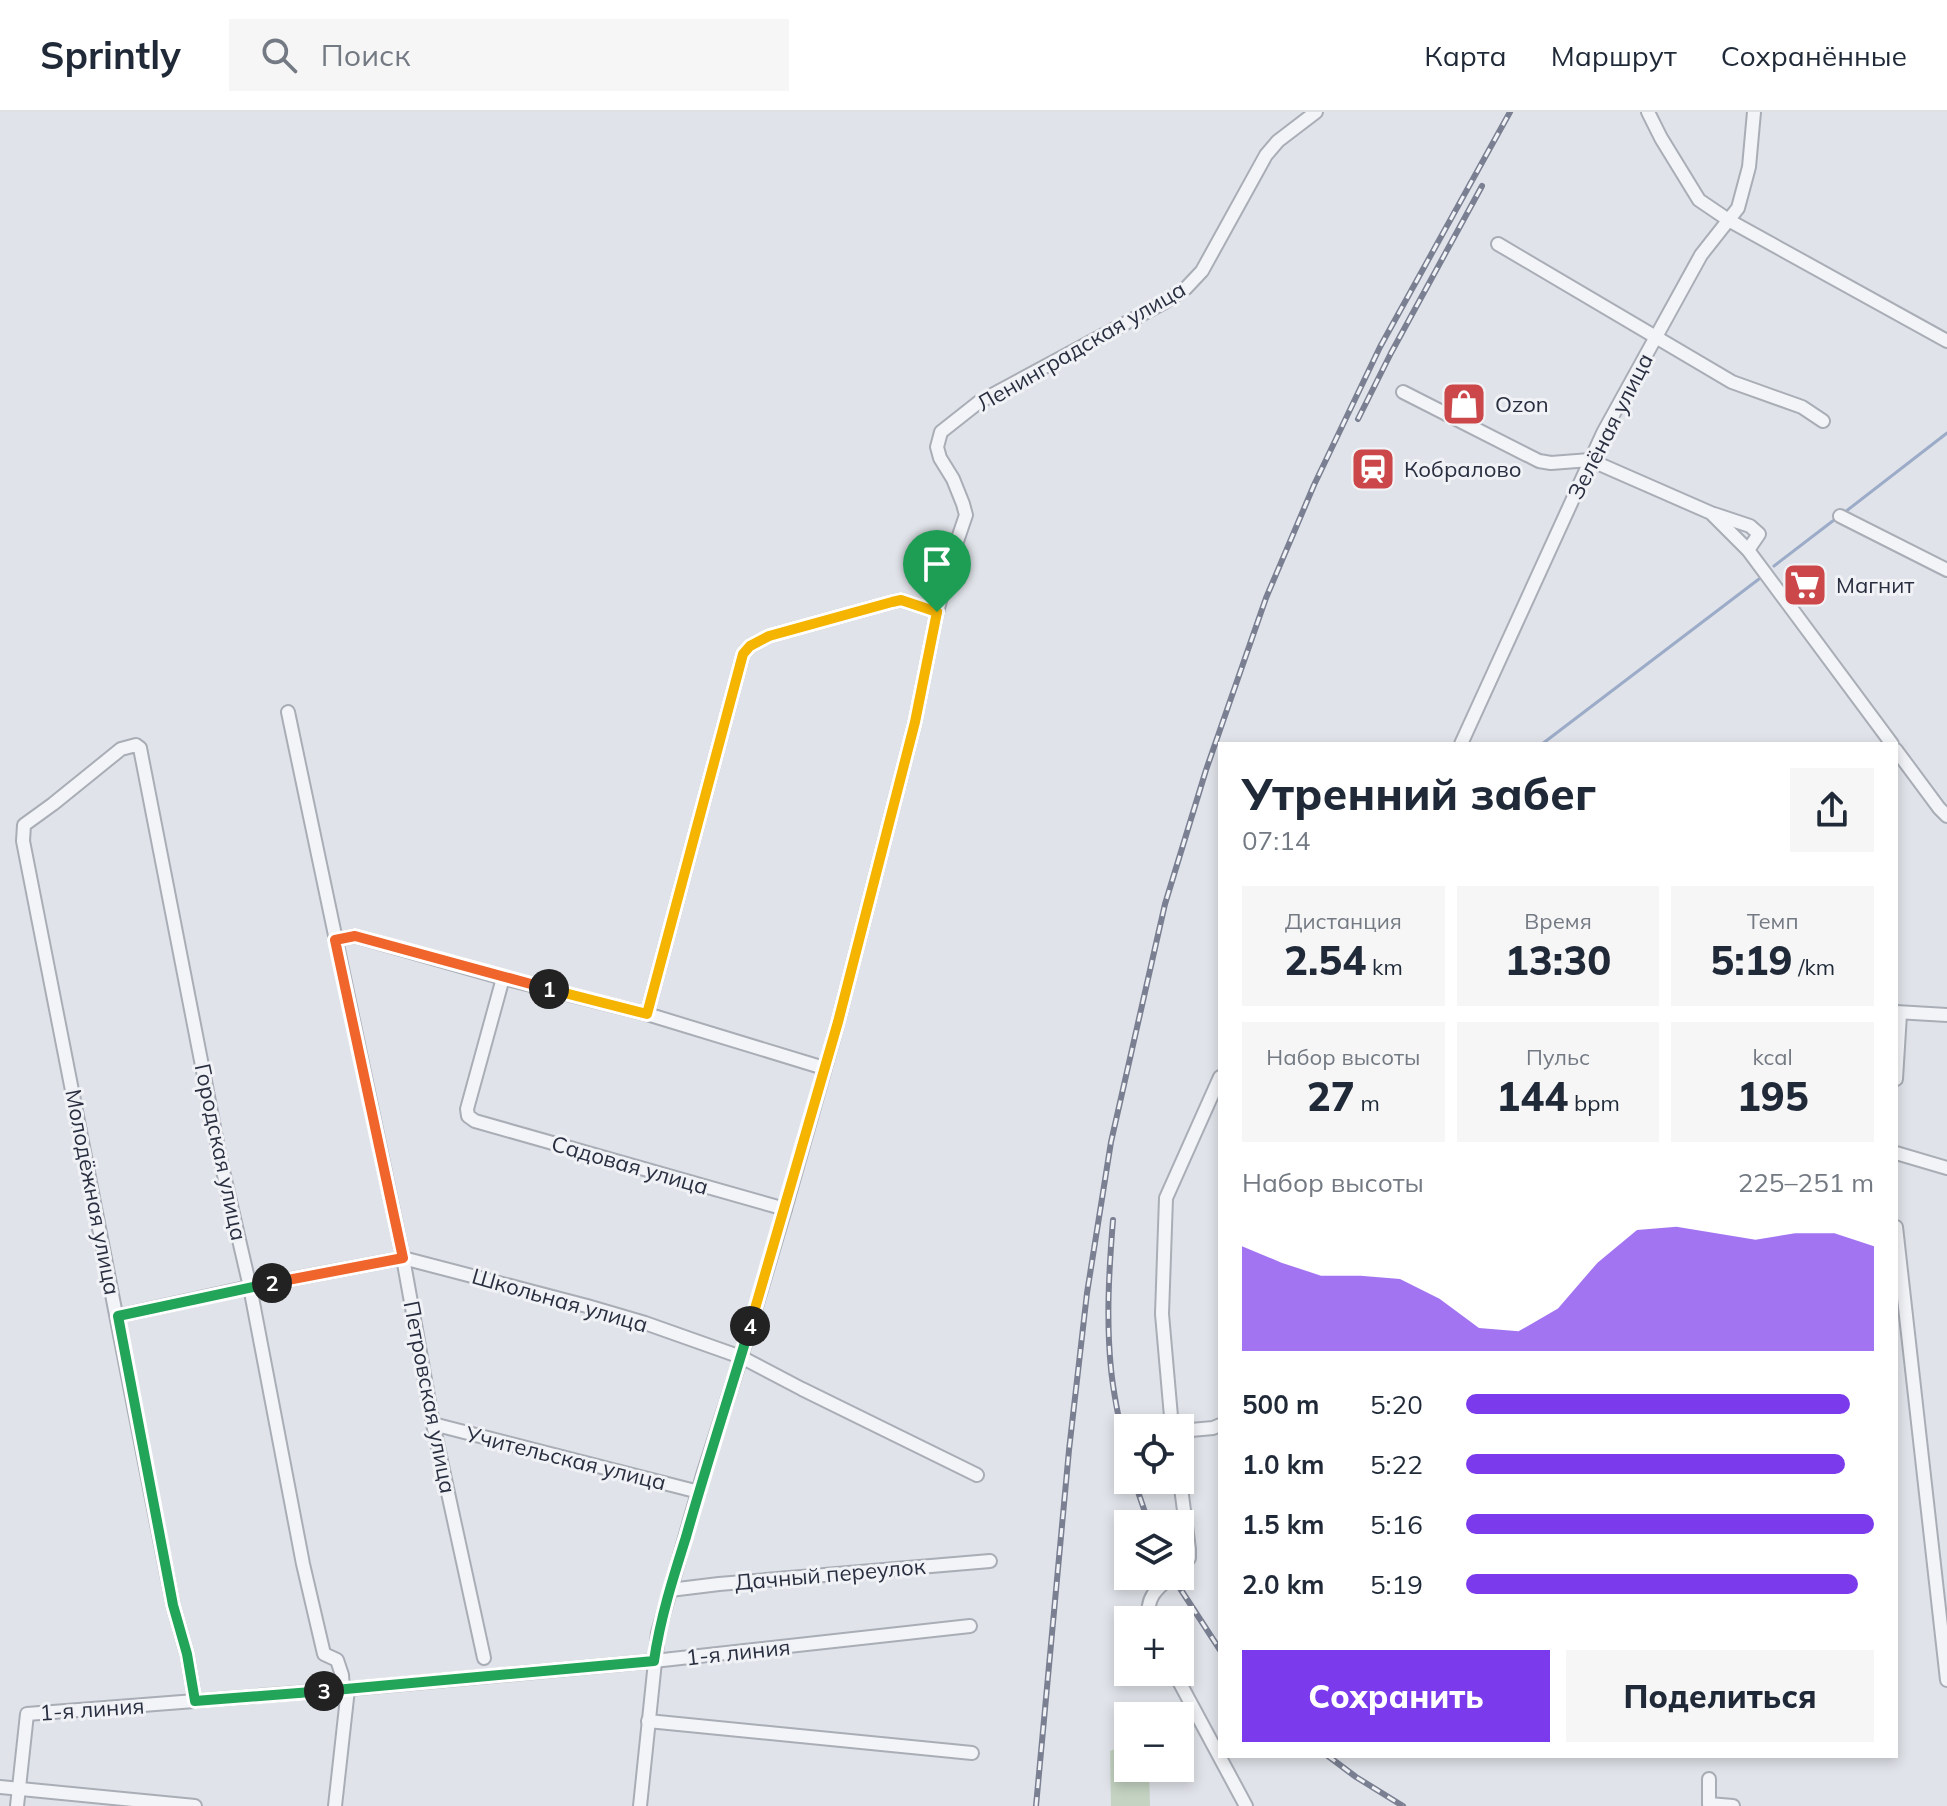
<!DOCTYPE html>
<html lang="ru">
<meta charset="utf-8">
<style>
body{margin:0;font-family:Mulish,sans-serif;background:#f6f6f7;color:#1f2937;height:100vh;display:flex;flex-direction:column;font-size:30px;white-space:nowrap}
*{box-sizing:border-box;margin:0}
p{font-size:26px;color:#747a83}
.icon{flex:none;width:44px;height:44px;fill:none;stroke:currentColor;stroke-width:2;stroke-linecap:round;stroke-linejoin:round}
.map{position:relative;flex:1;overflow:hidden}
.sheet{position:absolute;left:1218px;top:630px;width:680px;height:1016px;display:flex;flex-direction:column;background:#fff;border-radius:0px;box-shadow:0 4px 12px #0003}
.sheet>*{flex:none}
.buttons{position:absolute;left:1114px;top:1302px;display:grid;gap:16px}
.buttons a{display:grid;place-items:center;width:80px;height:80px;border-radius:0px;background:#fff;box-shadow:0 4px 12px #0003;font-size:40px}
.pin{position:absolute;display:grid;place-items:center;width:68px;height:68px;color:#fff;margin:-82px -34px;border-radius:50% 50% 50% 0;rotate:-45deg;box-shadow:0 0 8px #0007}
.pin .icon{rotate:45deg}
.km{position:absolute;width:40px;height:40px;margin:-20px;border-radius:50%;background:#222;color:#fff;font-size:22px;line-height:40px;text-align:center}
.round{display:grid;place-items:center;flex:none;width:84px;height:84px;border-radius:0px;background:#f6f6f7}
.head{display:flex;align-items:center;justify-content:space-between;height:136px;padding:0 24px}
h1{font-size:44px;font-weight:800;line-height:60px}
.figures{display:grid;grid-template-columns:repeat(3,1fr);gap:12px;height:136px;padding:8px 24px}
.figures div{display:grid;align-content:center;border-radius:0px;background:#f6f6f7;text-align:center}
.figures b{font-size:40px;font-weight:800}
.figures small{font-size:22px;font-weight:400}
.figures p{font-size:22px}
.chart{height:224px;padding:16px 24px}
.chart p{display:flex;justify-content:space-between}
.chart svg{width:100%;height:144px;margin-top:8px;fill:#7c3aed;opacity:.7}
.button{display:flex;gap:16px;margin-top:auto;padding:16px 24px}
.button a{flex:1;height:92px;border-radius:0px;background:#7c3aed;color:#fff;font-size:32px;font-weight:800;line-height:92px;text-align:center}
.button a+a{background:#f6f6f7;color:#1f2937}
ul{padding:0 24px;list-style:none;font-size:26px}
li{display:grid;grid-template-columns:128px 96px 1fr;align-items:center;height:60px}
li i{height:20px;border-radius:10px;background:#7c3aed}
header{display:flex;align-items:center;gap:48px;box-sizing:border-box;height:112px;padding:0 40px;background:#fff;border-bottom:2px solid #e0e1e3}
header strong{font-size:38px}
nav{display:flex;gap:44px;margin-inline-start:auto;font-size:28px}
.search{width:560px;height:72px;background:#f6f6f7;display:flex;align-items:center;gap:20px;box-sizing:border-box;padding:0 28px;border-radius:0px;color:#747a83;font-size:30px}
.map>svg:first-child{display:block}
</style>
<header>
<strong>Sprintly</strong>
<div class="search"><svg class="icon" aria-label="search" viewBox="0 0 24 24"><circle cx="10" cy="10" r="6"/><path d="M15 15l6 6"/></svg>Поиск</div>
<nav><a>Карта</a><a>Маршрут</a><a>Сохранённые</a></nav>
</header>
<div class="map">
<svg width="1947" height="1694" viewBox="0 0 1947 1694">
<rect width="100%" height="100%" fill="#e0e3e9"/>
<polygon fill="#c4d3c2" points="1128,1631 1128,1656 1149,1656 1150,1694 1111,1694 1110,1639"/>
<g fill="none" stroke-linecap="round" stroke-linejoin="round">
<g stroke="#9cacc8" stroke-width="3">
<polyline points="1845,400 1947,321"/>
<polyline points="1774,454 1834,408"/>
<polyline points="1542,632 1759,467"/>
</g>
<g stroke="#a9adb6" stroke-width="16">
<g id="minor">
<polyline points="1648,0 1661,26 1699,88 1730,109 1947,229"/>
<polyline points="1498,132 1732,270 1802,295 1823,309"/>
<polyline points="1403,280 1539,349 1551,351 1590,348 1711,401 1748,438 1892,632"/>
<polyline points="1714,402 1750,414 1759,422 1748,438"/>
<polyline points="1840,404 1947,458"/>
<polyline points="288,600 403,1146 433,1312 484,1546"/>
<polyline points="1461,632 1603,321 1701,143 1738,96 1749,55 1754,0"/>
<polyline points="1896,638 1939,696 1947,704"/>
<polyline points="335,828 355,824 503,866 647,902 824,956"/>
<polyline points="503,866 467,997 468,1004 475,1009 785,1097"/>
<polyline points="1896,900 1947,903"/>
<polyline points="647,902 743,542 750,534 769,524 892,490 901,488 937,500"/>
<polyline points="1896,967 1900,902"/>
<polyline points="1896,1041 1947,1056"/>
<polyline points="1896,1115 1947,1568"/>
<polyline points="118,1204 250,1175 403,1146 587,1194 645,1211 741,1245 802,1277 977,1363"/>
<polyline points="433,1312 699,1380"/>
<polyline points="1172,1316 1162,1202 1166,1086 1220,965"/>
<polyline points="1180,1319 1213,1316 1220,1313"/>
<polyline points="1180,1368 1189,1437 1189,1446 1180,1458"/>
<polyline points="670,1478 719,1472 990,1449"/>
<path d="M1150,1508C1144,1487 1157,1476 1172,1464"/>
<polyline points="1174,1560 1246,1694"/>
<polyline points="195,1589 187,1542 173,1493 23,729 24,713 53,692 121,637 136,633 140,636 220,1046 250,1175 303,1452 324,1542 337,1548 342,1563 343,1577"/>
<polyline points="648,1609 972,1641"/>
<polyline points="1709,1667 1709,1692 1733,1694"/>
<polyline points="0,1675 195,1694"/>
<polyline points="17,1694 27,1602 348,1577 654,1549 970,1514"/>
<polyline points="335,1694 348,1577"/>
<polyline points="640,1694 658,1521 703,1363 741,1245 785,1097 838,910 915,610 937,500 954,438 966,403 963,392 953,367 940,346 937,335 941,320 979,290 1163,191 1186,176 1202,159 1266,43 1278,29 1316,0"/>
</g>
</g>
<use href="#minor" stroke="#f3f4f7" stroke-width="12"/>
<g stroke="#7a8092" stroke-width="6">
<g id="rail">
<polyline points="1358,307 1391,241 1482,74"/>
<path d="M1113,1108C1109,1158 1106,1207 1111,1257C1114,1288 1121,1318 1128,1349"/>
<polyline points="1134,1368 1149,1412"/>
<polyline points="1172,1464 1220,1538"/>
<polyline points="1328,1644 1356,1665 1403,1694"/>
<polyline points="1036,1694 1069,1338 1087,1181 1111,1030 1165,792 1206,658 1266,486 1314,373 1380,235 1510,0"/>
</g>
</g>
<use href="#rail" stroke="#f0f2f6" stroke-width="3" stroke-dasharray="9" stroke-linecap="butt"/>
</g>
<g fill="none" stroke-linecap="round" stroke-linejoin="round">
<g stroke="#fff" stroke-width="16">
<polyline id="split-1" points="549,877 647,902 743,542 750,534 769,524 892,490 901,488 937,500"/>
</g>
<g stroke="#fff" stroke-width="16">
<polyline id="split-2" points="272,1171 403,1146 335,828 355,824 549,877"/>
</g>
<g stroke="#fff" stroke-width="16">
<polyline id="split-3" points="272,1171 118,1204 173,1493 187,1542 195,1589 324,1579"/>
</g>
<g stroke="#fff" stroke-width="16">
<path id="split-4" d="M324,1579L654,1549C660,1507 673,1466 686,1425C706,1354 729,1284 750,1214"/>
</g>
<g stroke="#fff" stroke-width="16">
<polyline id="split-5" points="750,1214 838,910 915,610 937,500"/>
</g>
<use href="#split-1" stroke="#f5b400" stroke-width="10"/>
<use href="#split-2" stroke="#f0652b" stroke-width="10"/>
<use href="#split-3" stroke="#22a559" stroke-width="10"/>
<use href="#split-4" stroke="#22a559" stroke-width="10"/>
<use href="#split-5" stroke="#f5b400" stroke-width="10"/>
</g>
<defs>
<g id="shop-square" transform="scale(2.3)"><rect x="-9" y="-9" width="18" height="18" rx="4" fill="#cc474a" stroke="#f0f2f6"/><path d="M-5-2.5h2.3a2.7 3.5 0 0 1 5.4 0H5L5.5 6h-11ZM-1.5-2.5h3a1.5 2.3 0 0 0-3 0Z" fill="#fff"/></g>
<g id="station-square" transform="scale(2.3)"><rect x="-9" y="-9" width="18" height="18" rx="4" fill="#cc474a" stroke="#f0f2f6"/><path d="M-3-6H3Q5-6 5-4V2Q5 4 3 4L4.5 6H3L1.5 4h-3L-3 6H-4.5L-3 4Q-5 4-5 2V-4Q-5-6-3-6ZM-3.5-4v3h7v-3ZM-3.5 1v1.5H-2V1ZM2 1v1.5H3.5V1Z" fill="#fff"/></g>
<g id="supermarket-square" transform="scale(2.3)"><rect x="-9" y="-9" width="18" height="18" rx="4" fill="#cc474a" stroke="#f0f2f6"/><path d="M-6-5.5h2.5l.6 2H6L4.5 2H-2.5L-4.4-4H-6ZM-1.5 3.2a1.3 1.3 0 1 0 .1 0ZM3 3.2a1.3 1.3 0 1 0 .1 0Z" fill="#fff"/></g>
</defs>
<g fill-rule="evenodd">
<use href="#shop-square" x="1464" y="292"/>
<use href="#station-square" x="1373" y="357"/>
<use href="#supermarket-square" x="1805" y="473"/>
</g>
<g text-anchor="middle" stroke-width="6" stroke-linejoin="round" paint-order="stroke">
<g font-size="22" fill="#292f40" stroke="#f0f2f6">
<text transform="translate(1081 234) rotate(-30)" y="8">Ленинградская улица</text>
<text transform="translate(1610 314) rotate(-63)" y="8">Зелёная улица</text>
<text transform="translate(221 1040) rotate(78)" y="8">Городская улица</text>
<text transform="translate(630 1053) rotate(16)" y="8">Садовая улица</text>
<text transform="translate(93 1080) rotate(79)" y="8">Молодёжная улица</text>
<text transform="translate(560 1188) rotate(16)" y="8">Школьная улица</text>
<text transform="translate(430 1285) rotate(79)" y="8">Петровская улица</text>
<text transform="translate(566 1346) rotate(14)" y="8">Учительская улица</text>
<text transform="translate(830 1462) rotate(-5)" y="8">Дачный переулок</text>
<text transform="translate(738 1540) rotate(-6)" y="8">1-я линия</text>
<text transform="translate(92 1597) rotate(-4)" y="8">1-я линия</text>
</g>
<g font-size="22" fill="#292f40" stroke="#f0f2f6" text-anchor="start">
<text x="1495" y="300">Ozon</text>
<text x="1404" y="365">Кобралово</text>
<text x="1836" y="481">Магнит</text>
</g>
</g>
</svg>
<div class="buttons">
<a><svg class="icon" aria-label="locate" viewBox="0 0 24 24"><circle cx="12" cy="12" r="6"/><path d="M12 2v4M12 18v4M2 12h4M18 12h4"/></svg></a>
<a><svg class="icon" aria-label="layers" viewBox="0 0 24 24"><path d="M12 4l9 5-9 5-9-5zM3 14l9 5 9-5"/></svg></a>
<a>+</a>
<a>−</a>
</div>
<div class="pin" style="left:937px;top:500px;background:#1e9e55"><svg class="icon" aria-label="arrive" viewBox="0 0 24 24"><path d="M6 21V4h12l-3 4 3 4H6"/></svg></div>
<b class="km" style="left:549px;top:877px">1</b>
<b class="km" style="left:272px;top:1171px">2</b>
<b class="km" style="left:324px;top:1579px">3</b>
<b class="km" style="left:750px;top:1214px">4</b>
<section class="sheet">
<div class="head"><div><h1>Утренний забег</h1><p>07:14</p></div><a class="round"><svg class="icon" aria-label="share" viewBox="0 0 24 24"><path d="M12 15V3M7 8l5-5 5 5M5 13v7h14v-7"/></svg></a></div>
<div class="figures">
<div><p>Дистанция</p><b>2.54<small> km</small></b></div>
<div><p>Время</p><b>13:30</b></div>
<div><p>Темп</p><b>5:19<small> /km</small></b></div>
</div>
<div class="figures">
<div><p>Набор высоты</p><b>27<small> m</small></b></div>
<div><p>Пульс</p><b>144<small> bpm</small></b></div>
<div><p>kcal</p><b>195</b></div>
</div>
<div class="chart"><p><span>Набор высоты</span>225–251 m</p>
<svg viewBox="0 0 160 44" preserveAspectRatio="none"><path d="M0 44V12L10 17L20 21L30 21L40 22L50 28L60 37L70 38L80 31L90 17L100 7L110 6L120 8L130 10L140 8L150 8L160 12V44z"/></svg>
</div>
<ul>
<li><b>500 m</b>5:20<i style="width:94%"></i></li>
<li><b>1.0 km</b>5:22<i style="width:93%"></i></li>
<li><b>1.5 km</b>5:16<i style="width:100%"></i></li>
<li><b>2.0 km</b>5:19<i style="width:96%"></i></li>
</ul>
<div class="button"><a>Сохранить</a><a>Поделиться</a></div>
</section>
</div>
